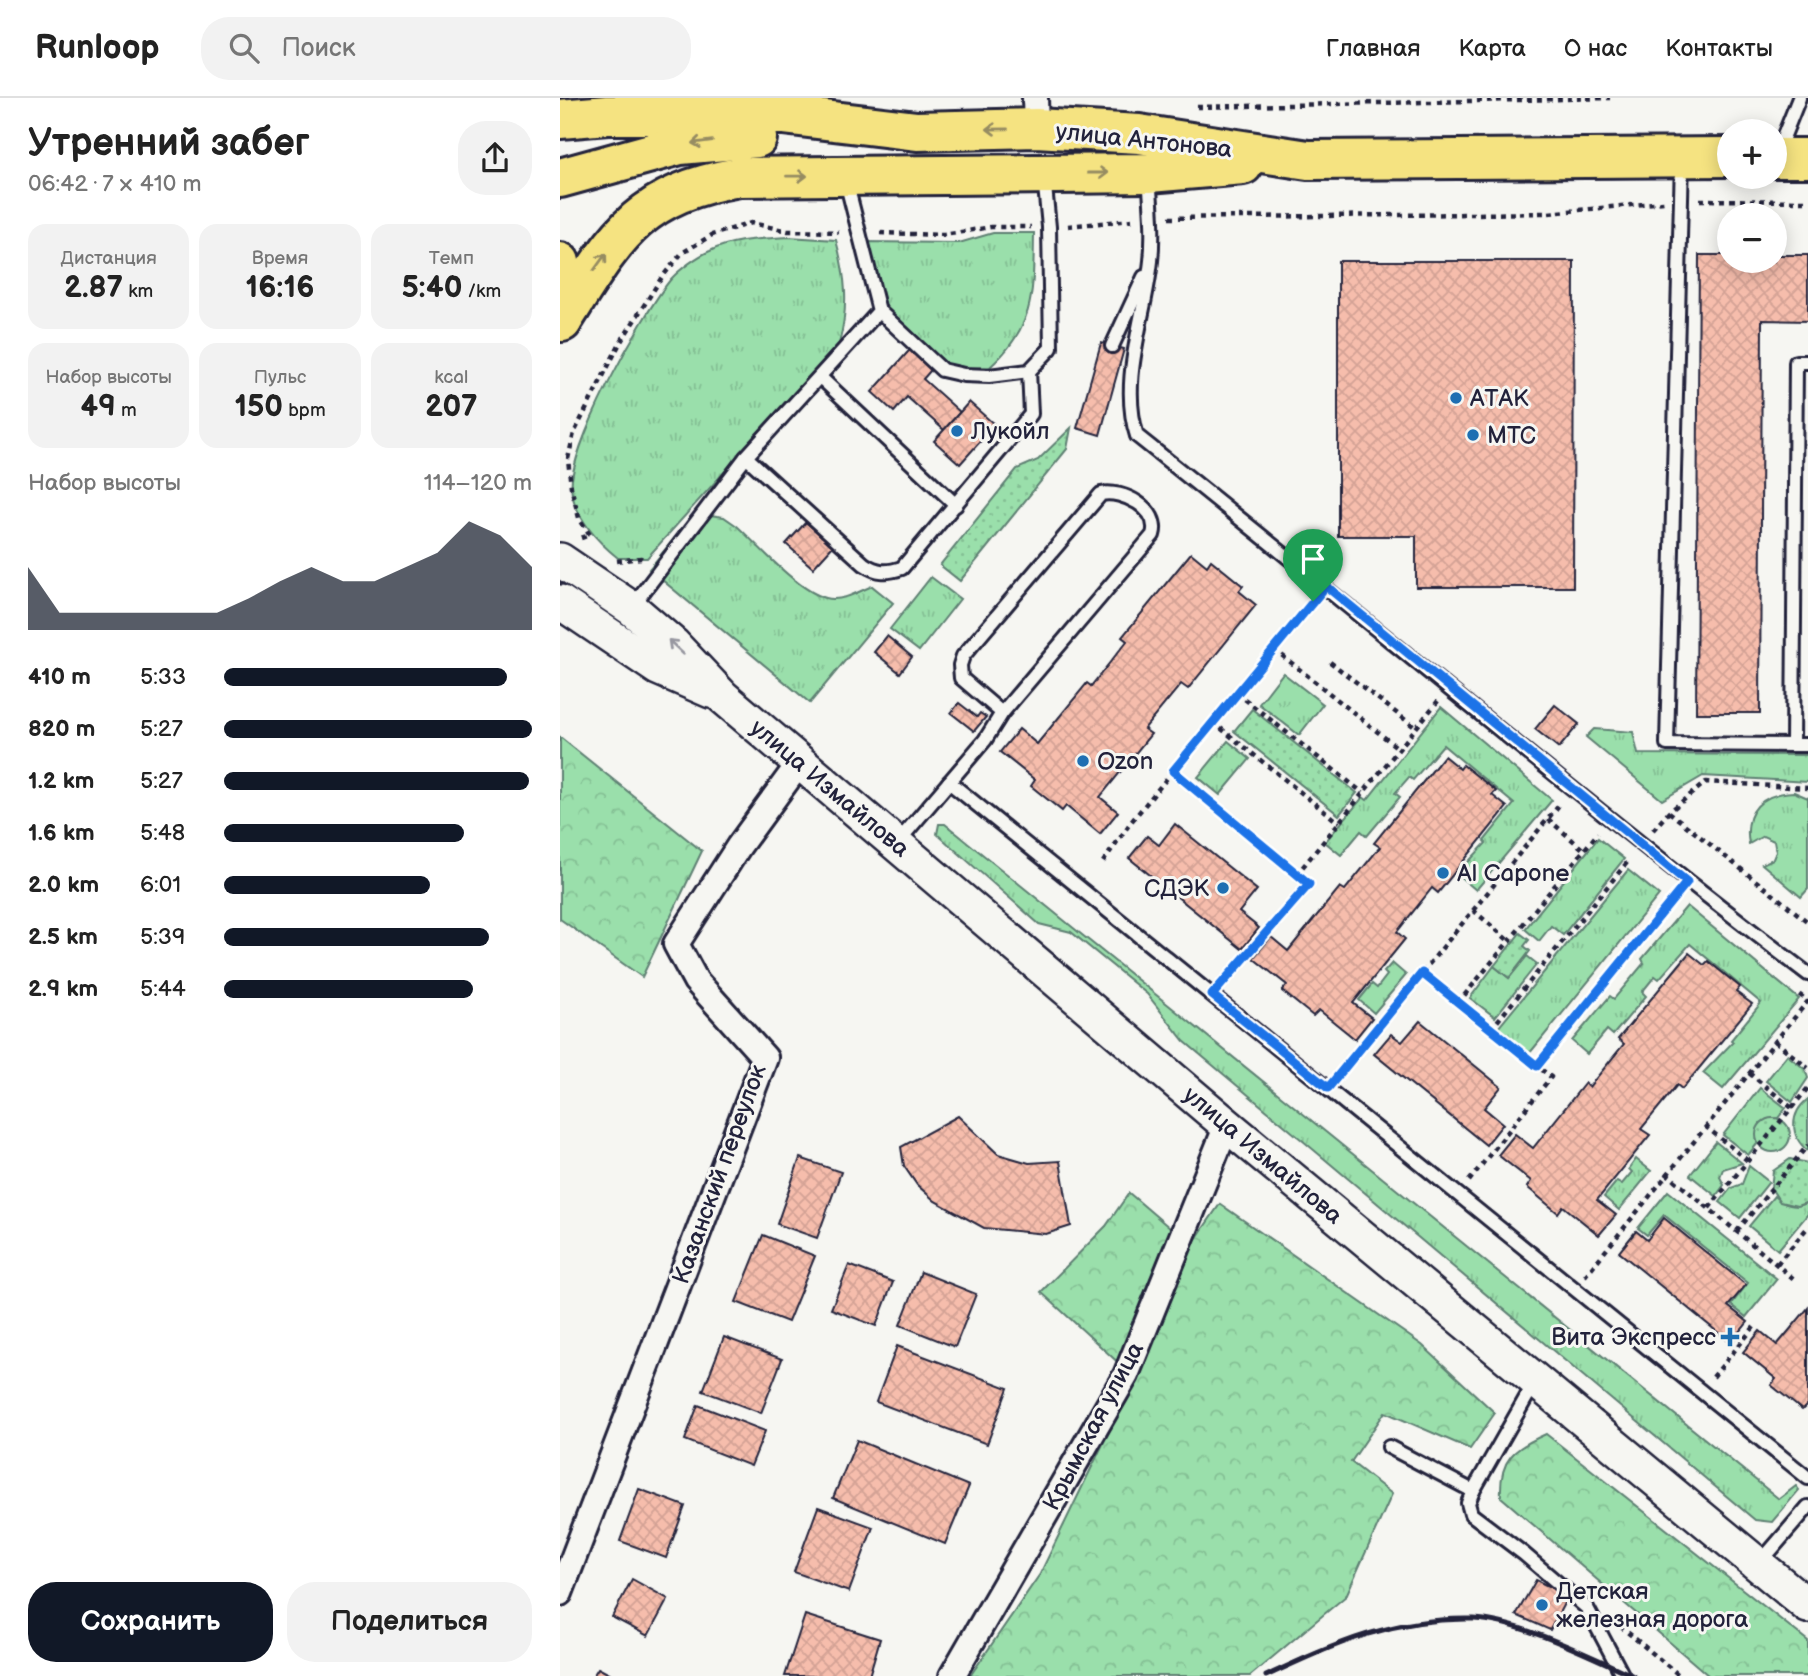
<!DOCTYPE html>
<html lang="ru">
<meta charset="utf-8">
<style>
body{margin:0;font-family:"Balsamiq Sans",sans-serif;background:#f2f2f2;color:#222;height:100vh;display:flex;flex-direction:column;font-size:26px;white-space:nowrap}
*{box-sizing:border-box;margin:0}
p{font-size:23px;color:#767676}
.icon{flex:none;width:38px;height:38px;fill:none;stroke:currentColor;stroke-width:2;stroke-linecap:round;stroke-linejoin:round}
.map{position:relative;flex:1;overflow:hidden}
.sheet{display:flex;flex-direction:column;background:#fff;width:560px}
.sheet>*{flex:none}
.tools{position:absolute;left:1157px;top:21px;display:grid;gap:14px}
.tools a{display:grid;place-items:center;width:70px;height:70px;border-radius:50%;background:#fff;box-shadow:0 4px 18px #0003;font-size:35px}
.pin{position:absolute;display:grid;place-items:center;width:60px;height:60px;color:#fff;margin:-72px -30px;border-radius:50% 50% 50% 0;rotate:-45deg;box-shadow:0 0 7px #0007}
.pin .icon{rotate:45deg}
.round{display:grid;place-items:center;flex:none;width:74px;height:74px;border-radius:28px;background:#f2f2f2}
.headline{display:flex;align-items:center;justify-content:space-between;height:119px;padding:0 28px}
h1{font-size:38px;font-weight:800;line-height:52px}
.figures{display:grid;grid-template-columns:repeat(3,1fr);gap:10px;height:119px;padding:7px 28px}
.figures div{display:grid;align-content:center;border-radius:18px;background:#f2f2f2;text-align:center}
.figures b{font-size:30px;font-weight:800}
.figures small{font-size:19px;font-weight:400}
.figures p{font-size:19px}
.chart{height:196px;padding:14px 28px}
.chart p{display:flex;justify-content:space-between}
.chart svg{width:100%;height:126px;margin-top:7px;fill:#111827;opacity:.7}
.cta{display:flex;gap:14px;margin-top:auto;padding:14px 28px}
.cta a{flex:1;height:80px;border-radius:28px;background:#111827;color:#fff;font-size:28px;font-weight:800;line-height:80px;text-align:center}
.cta a+a{background:#f2f2f2;color:#222}
ul{padding:0 28px;list-style:none;font-size:23px}
li{display:grid;grid-template-columns:112px 84px 1fr;align-items:center;height:52px}
li i{height:18px;border-radius:9px;background:#111827}
header{display:flex;align-items:center;gap:42px;box-sizing:border-box;height:98px;padding:0 35px;background:#fff;border-bottom:2px solid #e0e0e0}
header strong{font-size:33px}
nav{display:flex;gap:38px;margin-inline-start:auto;font-size:24px}
.search{width:490px;height:63px;background:#f2f2f2;display:flex;align-items:center;gap:18px;box-sizing:border-box;padding:0 24px;border-radius:28px;color:#767676;font-size:26px}
main{display:flex;flex:1;min-height:0}
.map>svg:first-child{display:block}
</style>
<header>
<strong>Runloop</strong>
<div class="search"><svg class="icon" aria-label="search" viewBox="0 0 24 24"><circle cx="10" cy="10" r="6"/><path d="M15 15l6 6"/></svg>Поиск</div>
<nav><a>Главная</a><a>Карта</a><a>О нас</a><a>Контакты</a></nav>
</header>
<main>
<section class="sheet">
<div class="headline"><div><h1>Утренний забег</h1><p>06:42 · 7 × 410 m</p></div><a class="round"><svg class="icon" aria-label="share" viewBox="0 0 24 24"><path d="M12 15V3M7 8l5-5 5 5M5 13v7h14v-7"/></svg></a></div>
<div class="figures">
<div><p>Дистанция</p><b>2.87<small> km</small></b></div>
<div><p>Время</p><b>16:16</b></div>
<div><p>Темп</p><b>5:40<small> /km</small></b></div>
</div>
<div class="figures">
<div><p>Набор высоты</p><b>49<small> m</small></b></div>
<div><p>Пульс</p><b>150<small> bpm</small></b></div>
<div><p>kcal</p><b>207</b></div>
</div>
<div class="chart"><p><span>Набор высоты</span>114–120 m</p>
<svg viewBox="0 0 160 44" preserveAspectRatio="none"><path d="M0 44V22L10 38L20 38L30 38L40 38L50 38L60 38L70 33L80 27L90 22L100 27L110 27L120 22L130 17L140 6L150 11L160 22V44z"/></svg>
</div>
<ul>
<li><b>410 m</b>5:33<i style="width:92%"></i></li>
<li><b>820 m</b>5:27<i style="width:100%"></i></li>
<li><b>1.2 km</b>5:27<i style="width:99%"></i></li>
<li><b>1.6 km</b>5:48<i style="width:78%"></i></li>
<li><b>2.0 km</b>6:01<i style="width:67%"></i></li>
<li><b>2.5 km</b>5:39<i style="width:86%"></i></li>
<li><b>2.9 km</b>5:44<i style="width:81%"></i></li>
</ul>
<div class="cta"><a>Сохранить</a><a>Поделиться</a></div>
</section>
<div class="map">
<svg width="1248" height="1578" viewBox="0 0 1248 1578">
<defs>
<pattern id="grass-tufts" width="24" height="20" patternUnits="userSpaceOnUse" patternTransform="scale(1.75)"><rect width="24" height="20" fill="#9adfab"/><path d="M3 7l-1-3M5 7V3M7 7l1-3M15 17l-1-3M17 17v-4M19 17l1-3" fill="none" stroke="#84bf94"/></pattern>
<pattern id="forest-crowns" width="20" height="18" patternUnits="userSpaceOnUse" patternTransform="scale(1.75)"><rect width="20" height="18" fill="#9adfab"/><path d="M2 6a3 3 0 1 1 6 0M12 15a3 3 0 1 1 6 0" fill="none" stroke="#84bf94"/></pattern>
<pattern id="park-dots" width="8" height="8" patternUnits="userSpaceOnUse" patternTransform="scale(1.75)"><rect width="8" height="8" fill="#9adfab"/><path d="M2 2h.1M6 6h.1" fill="none" stroke="#84bf94" stroke-width="1.8" stroke-linecap="round"/></pattern>
<pattern id="building-cross-hatch" width="8" height="8" patternUnits="userSpaceOnUse" patternTransform="scale(1.75)"><rect width="8" height="8" fill="#f6bdac"/><path d="M0 0l8 8M0 8l8-8" fill="none" stroke="#d3a295"/></pattern>
</defs>
<rect width="100%" height="100%" fill="#f6f6f2"/>
<filter id="ink" filterUnits="userSpaceOnUse"><feTurbulence type="fractalNoise" baseFrequency=".0143" numOctaves="2"/><feDisplacementMap in="SourceGraphic" scale="14" xChannelSelector="R" yChannelSelector="G"/><feConvolveMatrix kernelMatrix="1 2 1 2 8 2 1 2 1" color-interpolation-filters="sRGB"/></filter>
<g filter="url(#ink)">
<g fill="url(#grass-tufts)" stroke="#5e8073" stroke-width="2">
<path d="M433,135H474C473,194 476,227 430,269L408,270L387,266L325,212L304,144L399,145Z"/>
<path d="M228,139L276,142C286,179 289,208 279,246L87,460H58C38,444 18,422 12,396C4,355 83,215 111,181C120,171 138,158 150,153C174,141 201,141 228,139Z"/>
<path d="M150,417L164,419L177,428C199,448 238,493 266,500C282,504 298,494 312,488L333,505L250,605L89,471L126,426Z"/>
<polygon points="371,479 400,501 359,553 330,531"/>
<polygon points="723,575 763,606 739,637 699,606"/>
<polygon points="881,609 992,702 916,792 897,776 926,745 924,743 954,706 883,647 853,682 849,679 835,695 840,699 807,738 801,733 781,757 765,744 803,699 807,702"/>
<polygon points="1034,631 1073,634 1078,656 1248,657 1248,684 1143,678 1102,702 1026,639"/>
<polygon points="668,643 690,661 660,697 638,679"/>
<path d="M1234,694L1248,700V791L1241,799L1202,766L1213,761L1216,754L1214,743L1203,738L1189,746C1183,713 1202,695 1234,694Z"/>
<polygon points="379,726 385,726 1219,1401 1236,1388 1239,1392 1212,1424 1195,1422 624,943 587,896 511,834 479,826 377,736"/>
<polygon points="1038,740 1064,761 1003,837 991,828 979,843 965,831"/>
<polygon points="1068,772 1099,797 969,956 938,930"/>
<polygon points="1127,808 1239,901 1163,991 1143,975 1173,944 1171,942 1201,905 1130,846 1099,881 1095,878 1082,894 1086,898 1053,937 1047,932 1027,956 1012,943 1050,898 1054,901 1084,865 1082,861"/>
<polygon points="967,858 977,866 935,919 910,900 934,868 949,880"/>
<polygon points="832,865 846,877 814,915 799,902 812,886 817,890 827,877 824,874"/>
<polygon points="1227,957 1245,971 1248,980 1232,1004 1206,983"/>
<polygon points="1200,990 1226,1010 1218,1020 1200,1025 1198,1045 1188,1057 1163,1037"/>
<polygon points="1156,1044 1182,1065 1163,1071 1160,1079 1164,1087 1156,1098 1130,1077"/>
<polygon points="1076,1061 1091,1073 1059,1112 1044,1099 1057,1083 1062,1086 1072,1074 1069,1071"/>
<polygon points="1189,1068 1209,1084 1180,1120 1160,1104 1171,1090 1182,1086"/>
<polygon points="1108,1093 1217,1181 1186,1219 1171,1207 1188,1185 1104,1117 1087,1137 1078,1130"/>
<path d="M1214,1098C1223,1107 1236,1111 1248,1104V1116L1218,1152L1189,1128Z"/>
</g>
<g fill="url(#forest-crowns)" stroke="#5e8073" stroke-width="2">
<polygon points="0,639 142,753 82,879 0,821"/>
<polygon points="569,1095 631,1148 660,1106 862,1247 935,1315 910,1351 825,1314 791,1364 832,1396 786,1498 690,1578 410,1578 480,1476 575,1280 481,1194 546,1128"/>
<path d="M986,1336L1248,1543V1578H1149L941,1399C939,1361 954,1350 986,1336Z"/>
</g>
<g fill="url(#park-dots)" stroke="#5e8073" stroke-width="2">
<polygon points="511,330 507,351 400,483 380,467 457,371 478,362"/>
<polygon points="692,611 797,695 779,717 674,633"/>
<polygon points="960,835 969,842 964,848 970,853 949,880 934,868"/>
<path d="M1248,1001V1053C1229,1038 1230,1015 1248,1001Z"/>
<circle cx="1213" cy="1037" r="17"/>
<polygon points="1230,1061 1248,1065 1248,1104 1237,1108 1220,1104 1211,1090 1213,1073"/>
</g>
<g fill="url(#building-cross-hatch)" stroke="#22223b" stroke-width="2">
<polygon points="1139,157 1169,157 1169,163 1214,163 1214,157 1248,157 1248,223 1202,222 1200,615 1136,615"/>
<polygon points="778,163 1014,163 1013,489 856,489 856,438 778,438"/>
<polygon points="356,245 378,264 363,281 400,314 384,332 347,299 334,314 312,294"/>
<polygon points="541,245 564,251 540,337 517,330"/>
<polygon points="409,304 435,327 400,366 374,343"/>
<polygon points="246,424 273,448 253,470 226,446"/>
<polygon points="631,455 647,468 651,462 683,488 679,493 696,507 628,591 621,586 584,631 591,636 540,699 558,714 540,736 506,708 502,713 471,688 475,682 440,654 459,631 477,646 527,585 531,588 567,543 562,539"/>
<polygon points="327,538 352,559 340,575 314,554"/>
<polygon points="399,605 417,619 420,615 426,619 414,633 391,615"/>
<polygon points="995,607 1019,626 999,650 975,631"/>
<polygon points="884,658 900,671 903,667 936,693 932,697 947,709 878,795 872,790 837,834 845,841 793,905 812,920 795,941 759,912 753,918 722,893 727,887 693,860 711,839 728,853 780,789 785,792 820,749 814,745"/>
<polygon points="615,726 697,792 679,814 699,830 682,851 569,760 587,738 599,747"/>
<polygon points="1129,855 1144,867 1148,863 1180,889 1176,894 1192,906 1122,991 1117,987 1081,1031 1090,1037 1037,1102 1056,1117 1039,1137 1003,1108 998,1115 967,1089 971,1083 938,1057 955,1036 973,1050 1025,985 1029,989 1064,946 1058,941"/>
<polygon points="860,923 941,989 924,1010 943,1026 926,1047 814,956 831,936 842,944"/>
<polygon points="398,1018 438,1056 469,1065 500,1063 511,1128 486,1136 424,1130 375,1103 357,1087 344,1068 341,1049"/>
<polygon points="240,1060 281,1074 257,1140 217,1126"/>
<polygon points="1104,1120 1186,1187 1168,1208 1188,1224 1171,1245 1059,1154 1076,1133 1087,1142"/>
<polygon points="203,1137 255,1158 228,1224 176,1204"/>
<polygon points="289,1167 333,1184 316,1228 271,1211"/>
<polygon points="361,1174 416,1196 395,1249 340,1227"/>
<polygon points="1248,1210 1248,1306 1242,1312 1211,1287 1216,1281 1183,1254 1200,1233 1217,1247"/>
<polygon points="164,1239 222,1261 201,1315 143,1293"/>
<polygon points="337,1248 448,1290 427,1346 316,1304"/>
<polygon points="138,1307 205,1333 191,1368 125,1342"/>
<polygon points="297,1342 409,1388 385,1446 273,1400"/>
<polygon points="79,1391 125,1408 106,1460 60,1443"/>
<polygon points="258,1409 313,1429 289,1494 234,1474"/>
<polygon points="72,1481 108,1501 88,1538 52,1519"/>
<polygon points="976,1482 1008,1498 990,1532 956,1517"/>
<polygon points="245,1517 320,1541 309,1578 225,1578"/>
<polygon points="38,1570 53,1578 33,1578"/>
</g>
<g fill="none" stroke-linecap="round" stroke-linejoin="round">
<g stroke="#22223b" stroke-width="18">
<g id="service">
<polyline points="1217,55 1239,0"/>
<polyline points="1122,62 1107,646 1233,647 1236,264 1248,264"/>
<path d="M589,78C591,106 594,135 591,163C585,220 559,282 577,338C801,516 1020,702 1248,876"/>
<polyline points="319,213 382,272 404,277 429,278 469,273 491,250 489,129 484,78"/>
<polyline points="552,248 584,179"/>
<polyline points="260,279 396,407"/>
<path d="M186,359L304,466C317,475 327,475 342,470L471,316L469,273"/>
<polyline points="71,510 186,359 319,213 286,83"/>
<polyline points="1233,647 1248,647"/>
<polyline points="389,684 1248,1380"/>
<path d="M337,745L425,642L442,615L593,437C601,411 562,391 541,396L403,558L400,567L401,580L442,615"/>
<polyline points="829,1349 913,1393 975,1284"/>
<polyline points="913,1393 908,1405 911,1416 964,1456 1027,1510 1063,1578"/>
<polyline points="1198,1467 1248,1409"/>
</g>
</g>
<g stroke="#22223b" stroke-width="30">
<g id="minor">
<polyline points="475,0 476,30"/>
<polyline points="0,1495 205,960 136,883 116,846 179,748 241,663"/>
<polyline points="392,1578 566,1277 667,1027"/>
</g>
</g>
<g stroke="#22223b" stroke-width="38">
<g id="secondary">
<polyline points="0,462 71,510 114,547 163,599 667,1027 1248,1508"/>
<polyline points="0,504 98,570 151,593"/>
</g>
</g>
<g stroke="#22223b" stroke-width="44">
<g id="primary">
<polyline points="0,21 47,17 223,17 357,33 476,30 579,36 748,62 1169,59"/>
<polyline points="1214,60 1248,60"/>
<polyline points="0,80 120,47 197,40"/>
<polyline points="0,164 6,198 2,224"/>
<path d="M3,222C55,140 77,96 179,79L589,75L683,67"/>
</g>
</g>
<g stroke="#22223b" stroke-width="4.5" stroke-dasharray="5 5" stroke-linecap="butt">
<polyline points="637,9 1050,0"/>
<polyline points="1140,102 1248,103"/>
<polyline points="609,120 988,115 1104,104"/>
<polyline points="508,128 572,122"/>
<polyline points="320,135 384,137 431,129 471,129"/>
<polyline points="21,440 30,437 19,420 11,389 8,361 14,335 60,245 102,179 122,155 152,137 191,125 228,133 279,134"/>
<polyline points="57,463 81,460 85,463"/>
<polyline points="714,551 839,651"/>
<polyline points="770,564 856,630"/>
<polyline points="677,595 803,695"/>
<polyline points="653,624 779,725"/>
<polyline points="613,673 737,776 878,603"/>
<polyline points="1109,714 1248,824"/>
<polyline points="988,721 1024,752"/>
<polyline points="1093,732 1109,714 1146,684 1248,690"/>
<polyline points="543,764 571,724 754,502"/>
<polyline points="913,812 949,843"/>
<polyline points="862,875 977,968 1116,798"/>
<polyline points="664,883 749,786 737,776"/>
<polyline points="898,905 1038,735"/>
<polyline points="931,931 1070,761"/>
<polyline points="1215,943 1248,970"/>
<polyline points="780,975 1000,706"/>
<polyline points="1189,975 1232,1010"/>
<polyline points="1145,1028 1188,1063"/>
<polyline points="1106,1075 1234,1181"/>
<polyline points="909,1083 991,979 977,968"/>
<polyline points="1149,1110 1248,990"/>
<polyline points="1177,1133 1248,1047"/>
<polyline points="1217,1166 1248,1129"/>
<polyline points="1025,1178 1248,903 1236,894"/>
<polyline points="1153,1279 1194,1229"/>
<polyline points="1060,1528 1120,1578"/>
</g>
<use href="#service" stroke="#f6f6f2" stroke-width="12"/>
<use href="#minor" stroke="#f6f6f2" stroke-width="24"/>
<use href="#secondary" stroke="#f6f6f2" stroke-width="33"/>
<use href="#primary" stroke="#f5e381" stroke-width="38"/>
<path stroke="#22223b" stroke-width="5" d="M706,1578C777,1545 834,1519 914,1521C960,1523 1032,1559 1074,1578"/>
</g>
<defs><path id="oneway-shaft" d="M-6 0H5M1.5-3L5.5 0L1.5 3" fill="none" stroke-width="1.6" stroke-linecap="round" stroke-linejoin="round" transform="scale(1.75)"/></defs>
<g stroke="#968c62">
<use href="#oneway-shaft" transform="translate(437 31) rotate(179)"/>
<use href="#oneway-shaft" transform="translate(142 44) rotate(172)"/>
<use href="#oneway-shaft" transform="translate(538 75)"/>
<use href="#oneway-shaft" transform="translate(237 78) rotate(-1)"/>
<use href="#oneway-shaft" transform="translate(40 164) rotate(-54)"/>
</g>
<use stroke="#9797a0" href="#oneway-shaft" transform="translate(116 549) rotate(-136)"/>
</g>
<g fill="none" stroke-linecap="round" stroke-linejoin="round" filter="url(#ink)">
<g stroke="#fff" stroke-width="14">
<polygon id="route" points="766,488 1127,784 977,968 862,875 768,990 652,897 749,786 613,673"/>
</g>
<use href="#route" stroke="#1a73e8" stroke-width="9"/>
</g>
<g fill="#1f6fb2" stroke="#f6f6f2" stroke-width="2.5">
<circle cx="896" cy="300" r="7"/>
<circle cx="397" cy="333" r="7"/>
<circle cx="913" cy="337" r="7"/>
<circle cx="523" cy="663" r="7"/>
<circle cx="883" cy="775" r="7"/>
<circle cx="663" cy="790" r="7"/>
<path d="M1166.5 1228.5h7v7h7v7h-7v7h-7v-7h-7v-7h7z"/>
<circle cx="982" cy="1507" r="7"/>
</g>
<g text-anchor="middle" stroke-width="6" stroke-linejoin="round" paint-order="stroke">
<g font-size="24" fill="#22223b" stroke="#f6f6f2">
<text transform="translate(584 42) rotate(6)" y="8">улица Антонова</text>
<text transform="translate(270 690) rotate(40)" y="8">улица Измайлова</text>
<text transform="translate(703 1057) rotate(40)" y="8">улица Измайлова</text>
<text transform="translate(159 1076) rotate(-70)" y="8">Казанский переулок</text>
<text transform="translate(533 1328) rotate(-62)" y="8">Крымская улица</text>
</g>
<g font-size="24" fill="#22223b" stroke="#f6f6f2" text-anchor="start">
<text x="910" y="308">АТАК</text>
<text x="411" y="341">Лукойл</text>
<text x="927" y="345">МТС</text>
<text x="537" y="671">Ozon</text>
<text x="897" y="783">Al Capone</text>
<text x="649" y="798" text-anchor="end">СДЭК</text>
<text x="1156" y="1247" text-anchor="end">Вита Экспресс</text>
<text x="996" y="1501">Детская<tspan x="996" dy="28">железная дорога</tspan></text>
</g>
</g>
</svg>
<div class="tools">
<a>+</a>
<a>−</a>
</div>
<div class="pin" style="left:753px;top:503px;background:#1e9e55"><svg class="icon" aria-label="arrive" viewBox="0 0 24 24"><path d="M6 21V4h12l-3 4 3 4H6"/></svg></div>
</div>
</main>
